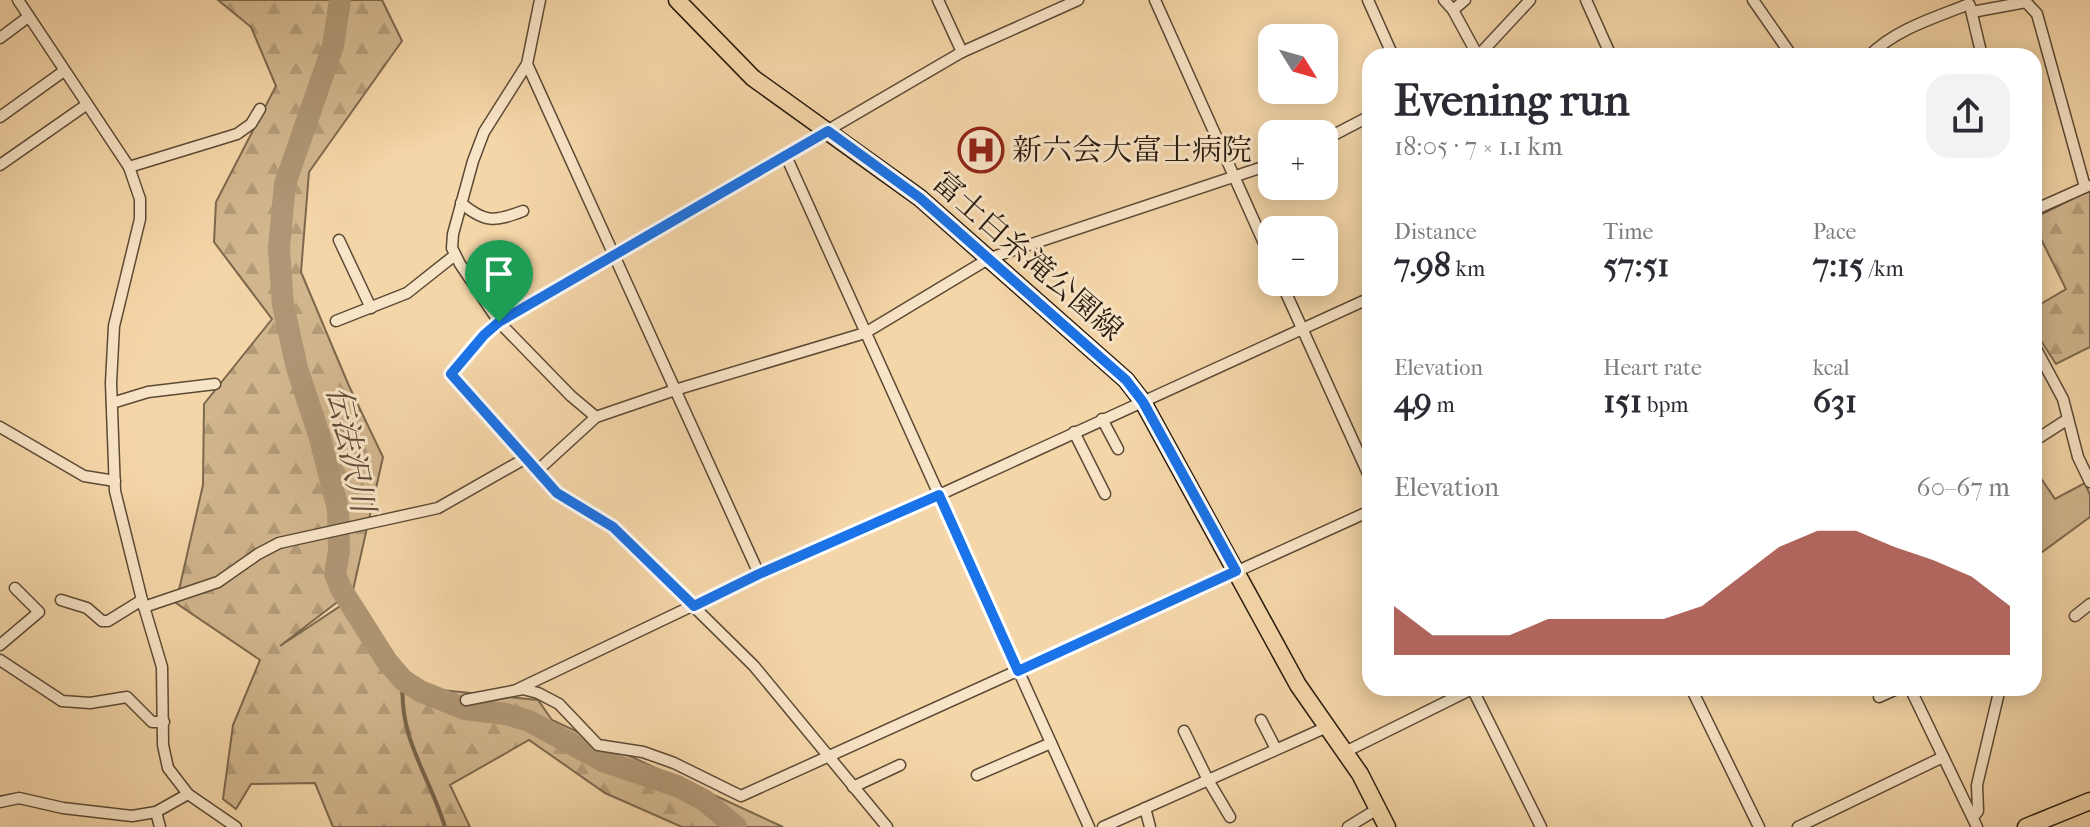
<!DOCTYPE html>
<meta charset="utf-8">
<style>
body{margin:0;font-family:"IM FELL French Canon","Noto Serif JP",serif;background:#f2f2f3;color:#2b2b33;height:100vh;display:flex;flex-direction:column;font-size:30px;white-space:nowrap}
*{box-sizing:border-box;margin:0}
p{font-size:26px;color:#7c7c81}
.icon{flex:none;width:44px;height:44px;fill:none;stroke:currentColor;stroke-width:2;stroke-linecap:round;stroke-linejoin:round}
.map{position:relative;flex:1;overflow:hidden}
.sheet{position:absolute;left:1362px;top:48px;width:680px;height:648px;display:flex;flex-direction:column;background:#fff;border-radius:24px;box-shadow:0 4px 20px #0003}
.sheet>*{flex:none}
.needle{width:52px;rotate:127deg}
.tools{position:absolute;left:1258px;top:24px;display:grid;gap:16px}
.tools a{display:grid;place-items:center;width:80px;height:80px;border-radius:16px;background:#fff;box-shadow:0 4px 20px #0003;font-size:40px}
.pin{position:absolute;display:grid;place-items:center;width:68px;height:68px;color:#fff;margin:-82px -34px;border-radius:50% 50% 50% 0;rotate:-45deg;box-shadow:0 0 8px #0007}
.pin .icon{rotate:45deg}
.round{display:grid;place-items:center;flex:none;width:84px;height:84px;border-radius:24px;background:#f2f2f3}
.head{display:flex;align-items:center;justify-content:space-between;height:136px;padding:0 32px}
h1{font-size:44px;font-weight:700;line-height:60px}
.metrics{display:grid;grid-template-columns:repeat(3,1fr);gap:12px;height:136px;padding:8px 32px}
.metrics div{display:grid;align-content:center}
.metrics b{font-size:34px;font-weight:700}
.metrics small{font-size:22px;font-weight:400}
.metrics p{font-size:22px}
.chart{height:224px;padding:16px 32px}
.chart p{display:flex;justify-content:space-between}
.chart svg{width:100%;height:144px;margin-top:8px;fill:#8f2418;opacity:.7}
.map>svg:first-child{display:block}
</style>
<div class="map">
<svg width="2090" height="827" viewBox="0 0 2090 827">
<defs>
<pattern id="forest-firs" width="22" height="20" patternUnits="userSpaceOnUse" patternTransform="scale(2)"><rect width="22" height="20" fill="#d2b68e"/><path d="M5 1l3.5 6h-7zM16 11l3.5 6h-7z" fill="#b49c79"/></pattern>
</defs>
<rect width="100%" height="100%" fill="#f5d6a8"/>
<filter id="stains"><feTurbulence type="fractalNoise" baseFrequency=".0025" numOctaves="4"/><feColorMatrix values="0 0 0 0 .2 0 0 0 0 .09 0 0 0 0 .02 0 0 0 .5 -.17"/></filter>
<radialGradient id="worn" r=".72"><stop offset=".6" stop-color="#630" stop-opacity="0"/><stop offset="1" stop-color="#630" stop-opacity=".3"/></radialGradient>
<polygon fill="#d2b68e" stroke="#7d684e" stroke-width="2" points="2036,471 2055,499 2085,483 2090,495 2090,517 2034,558"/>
<g fill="url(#forest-firs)" stroke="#7d684e" stroke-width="2">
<polygon points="218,0 382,0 402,41 309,172 301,272 349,386 383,457 353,590 280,646 348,601 402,686 538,700 552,720 783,827 682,827 605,793 529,740 450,785 470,827 333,827 315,783 251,784 236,809 223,799 233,725 260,660 176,603 203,485 204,404 272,319 214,242 216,202 276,86 251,27"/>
<polygon points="2090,190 2090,347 2056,364 2034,330 2034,308 2066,289 2034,225 2034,218"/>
</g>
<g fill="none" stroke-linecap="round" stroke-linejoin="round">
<path stroke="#79654c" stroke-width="4" d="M403,680C398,739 429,774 445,827"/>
<polyline stroke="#af9674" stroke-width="22" points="340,0 333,46 285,184 279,248 283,305 297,368 320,438 338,509 339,551 335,574 341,589 386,660 403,680 420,691 465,709 506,714 529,721 603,761 677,786 704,800 736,827"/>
<g stroke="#5b4a35" stroke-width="13">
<g id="minor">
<polyline points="18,0 129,167 140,199 140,219 114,326 111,383 115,491 142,600 162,667 163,745 168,768 188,794 236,827"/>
<polyline points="540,0 527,64 484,132 473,161 453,234 452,248 460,264 499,322 571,396 596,417"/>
<polyline points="938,0 962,52"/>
<polyline points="1155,0 1272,261"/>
<polyline points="1368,0 1393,56"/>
<polyline points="1444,0 1453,10 1478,56"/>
<polyline points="1586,0 1611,56"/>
<polyline points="1753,0 1792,56"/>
<polyline points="1970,6 1982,56"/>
<polyline points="1453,10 1465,0"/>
<polyline points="1972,12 2026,2 2037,14 2085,187"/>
<polyline points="0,38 28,17"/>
<polyline points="1478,56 1530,0"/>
<path d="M1869,56C1896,29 1934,18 1969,4"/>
<polyline points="527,64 759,574"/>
<polyline points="0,117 64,71"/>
<polyline points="1324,140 1370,116"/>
<polyline points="786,156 1089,827"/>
<polyline points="0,165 86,105"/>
<polyline points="129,167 237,134 251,124 260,109"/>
<path d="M461,203C485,223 494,222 523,211"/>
<polyline points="2034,210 2088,186"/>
<polyline points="339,240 371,308"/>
<polyline points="1281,282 1370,478"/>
<polyline points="336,321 407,293 455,255"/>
<polyline points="2034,345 2063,399 2078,457 2090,482"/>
<polyline points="112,403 148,392 215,384"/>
<polyline points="1102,419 1118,449"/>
<polyline points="0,427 84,476 115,481"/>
<polyline points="1074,432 1105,494"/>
<polyline points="2034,441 2068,419"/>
<polyline points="537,471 596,417 675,390 865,333 990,258 1272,164"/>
<polyline points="61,600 87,608 102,621 108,621 142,600"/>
<polyline points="144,607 218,582 258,554 279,543 438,508 526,458"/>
<polyline points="2075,616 2090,604"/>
<polyline points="0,645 39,612 15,588"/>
<polyline points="0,660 62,701 90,703 127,697 152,722 164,722"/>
<polyline points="1472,688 1541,827"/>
<polyline points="1691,688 1759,827"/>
<polyline points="1910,688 1977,827"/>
<polyline points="518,689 759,574 939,495 1370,298"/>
<polyline points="1879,697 1899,688"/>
<polyline points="466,700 523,689 538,693 559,704 598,745 643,752 674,763 741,796 1370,511"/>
<polyline points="1261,720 1276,749"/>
<polyline points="1184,731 1208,780 1230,817"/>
<polyline points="1345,752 1474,688"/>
<polyline points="977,775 1051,743"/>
<polyline points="853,787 900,765"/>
<polyline points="0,802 19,798 63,808 132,816 156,812 188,794"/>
<polyline points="1145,808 1150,827"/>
<polyline points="156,812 160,827"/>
<polyline points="1973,817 1978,811 1977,785 2000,688"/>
<polyline points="887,827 754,666 613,527 557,493 451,374 484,335 499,322 962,52 1078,0"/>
<polyline points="1103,827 1327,727"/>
<polyline points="1348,827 1379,808"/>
<polyline points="1798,827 1943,757"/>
</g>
</g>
<g stroke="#281b0f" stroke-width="19">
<g id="primary">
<polyline points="677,0 753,78 920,198 1126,380 1143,402 1298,685 1360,774 1387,827"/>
<polyline points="2026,827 2090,801"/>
</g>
</g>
<use href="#minor" stroke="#f8e4c6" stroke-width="10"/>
<use href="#primary" stroke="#f5d6a8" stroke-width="16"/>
</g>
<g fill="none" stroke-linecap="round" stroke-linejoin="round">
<g stroke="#fff" stroke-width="16">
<polygon id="route" points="828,131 920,198 1126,380 1143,402 1236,571 1018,671 939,495 759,574 694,606 613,527 557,493 451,374 484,335 499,322"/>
</g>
<use href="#route" stroke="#1a73e8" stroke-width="10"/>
</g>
<defs>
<g id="hospital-ring" transform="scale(2.3)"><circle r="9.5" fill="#f8e4c6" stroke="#8f2418" stroke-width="1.5"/><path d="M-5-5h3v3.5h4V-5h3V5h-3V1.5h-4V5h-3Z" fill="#8f2418"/></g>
</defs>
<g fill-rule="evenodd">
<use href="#hospital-ring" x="981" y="150"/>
</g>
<g text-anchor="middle" stroke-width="6" stroke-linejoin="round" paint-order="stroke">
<g font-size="30" fill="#281b0f" stroke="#f8e4c6" text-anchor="start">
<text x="1012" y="160">新六会大富士病院</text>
</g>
<g font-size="30" fill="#281b0f" stroke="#f8e4c6">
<text transform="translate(1028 256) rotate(41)" y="10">富士白糸滝公園線</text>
</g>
<g font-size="32" font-style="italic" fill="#5e4c37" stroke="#f8e4c6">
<text transform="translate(351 449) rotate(78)" y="11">伝法沢川</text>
</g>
</g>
<rect width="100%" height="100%" filter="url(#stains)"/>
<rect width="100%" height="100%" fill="url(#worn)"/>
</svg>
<div class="tools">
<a><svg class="needle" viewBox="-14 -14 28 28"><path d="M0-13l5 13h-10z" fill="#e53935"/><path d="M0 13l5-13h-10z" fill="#7c7c81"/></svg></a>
<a>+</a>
<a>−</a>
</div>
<div class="pin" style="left:499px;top:322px;background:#1e9e55"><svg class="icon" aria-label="arrive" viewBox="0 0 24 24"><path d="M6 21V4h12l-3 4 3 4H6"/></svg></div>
<section class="sheet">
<div class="head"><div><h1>Evening run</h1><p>18:05 · 7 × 1.1 km</p></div><a class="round"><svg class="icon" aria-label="share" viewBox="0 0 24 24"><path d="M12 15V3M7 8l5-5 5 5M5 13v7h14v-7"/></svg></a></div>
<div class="metrics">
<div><p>Distance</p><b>7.98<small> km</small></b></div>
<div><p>Time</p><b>57:51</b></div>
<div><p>Pace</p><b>7:15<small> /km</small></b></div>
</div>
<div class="metrics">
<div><p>Elevation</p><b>49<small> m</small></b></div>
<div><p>Heart rate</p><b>151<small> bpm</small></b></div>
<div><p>kcal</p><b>631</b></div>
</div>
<div class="chart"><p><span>Elevation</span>60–67 m</p>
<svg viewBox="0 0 160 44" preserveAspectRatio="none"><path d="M0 44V29L10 38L20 38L30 38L40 33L50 33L60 33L70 33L80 29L90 20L100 11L110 6L120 6L130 11L140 15L150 20L160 29V44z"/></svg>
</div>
</section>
</div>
